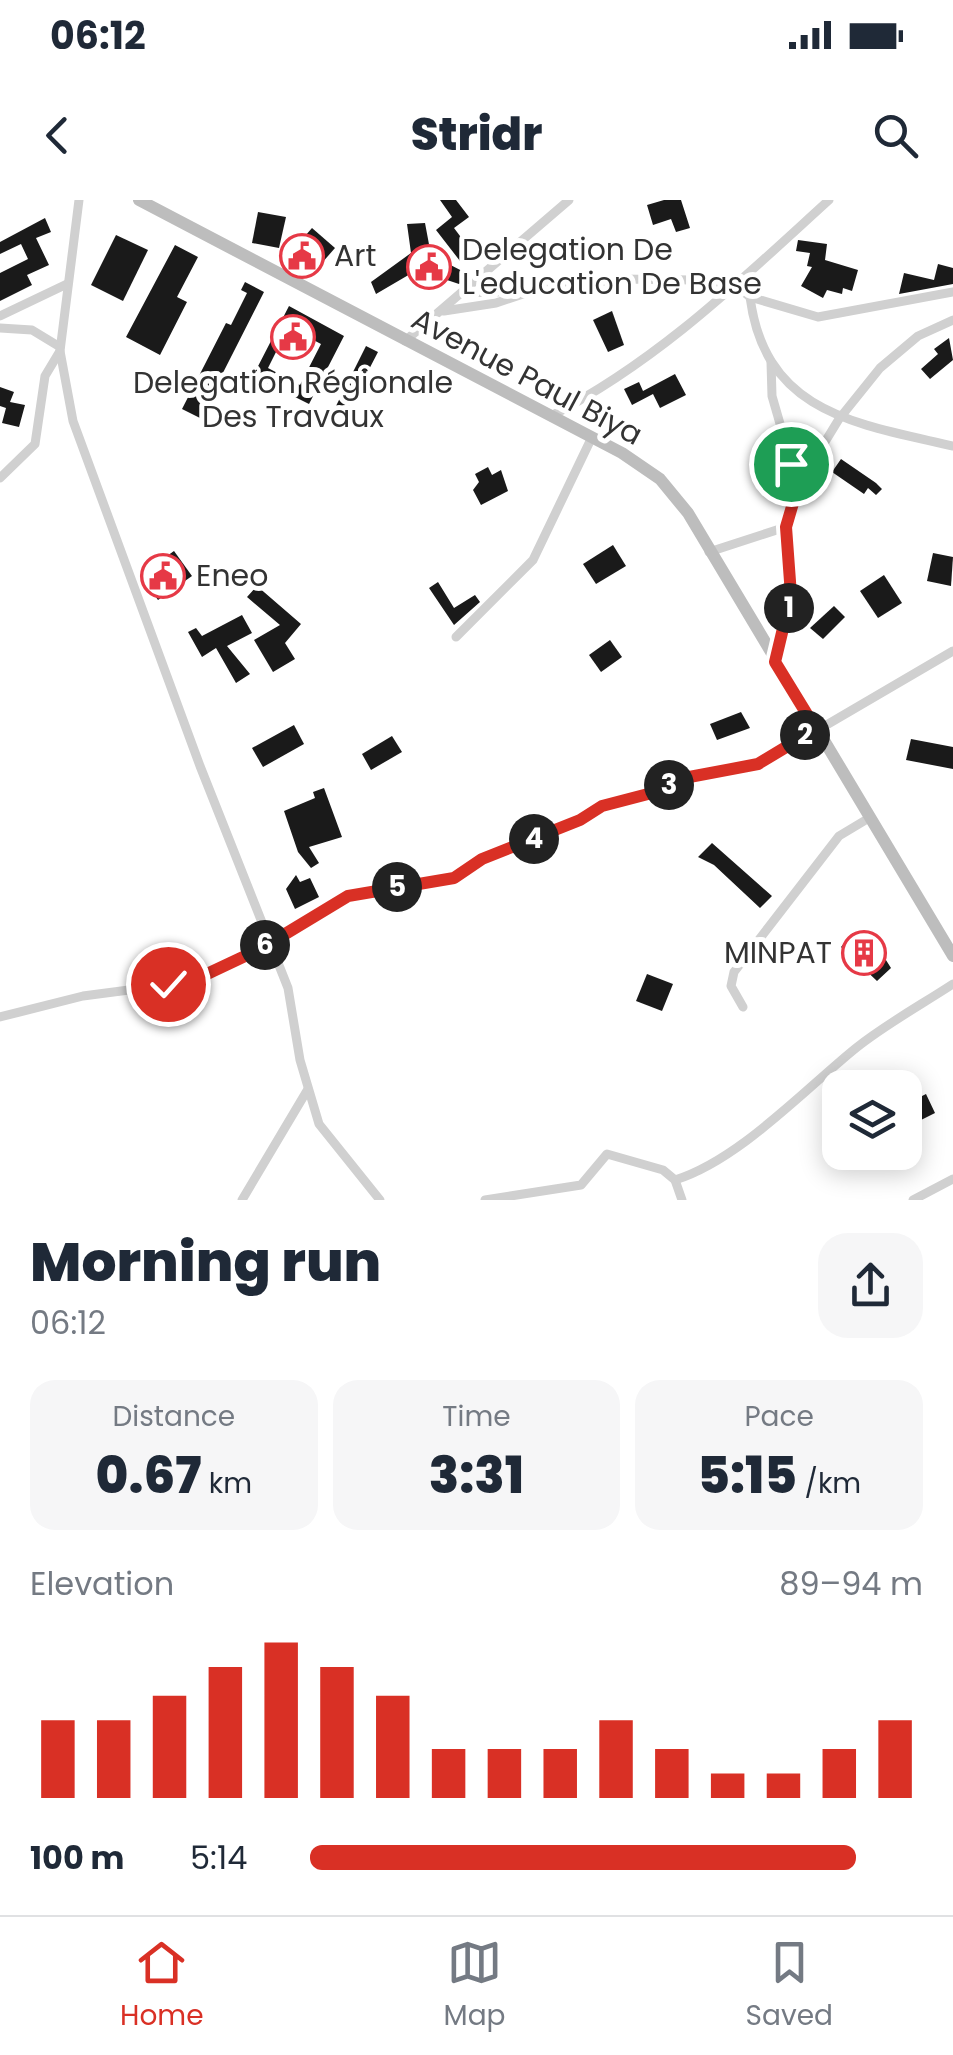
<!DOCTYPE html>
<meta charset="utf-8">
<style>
body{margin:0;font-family:Poppins,sans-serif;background:#f6f6f7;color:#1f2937;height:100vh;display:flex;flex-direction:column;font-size:38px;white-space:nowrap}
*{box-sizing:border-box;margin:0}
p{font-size:32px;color:#747a83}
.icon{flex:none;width:55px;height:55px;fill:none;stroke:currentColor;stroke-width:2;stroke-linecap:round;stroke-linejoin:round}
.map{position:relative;height:1000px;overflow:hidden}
.drawer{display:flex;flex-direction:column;background:#fff;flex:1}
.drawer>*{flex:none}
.tools{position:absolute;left:822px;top:870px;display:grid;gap:20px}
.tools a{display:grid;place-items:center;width:100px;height:100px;border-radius:20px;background:#fff;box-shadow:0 5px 25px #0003;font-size:50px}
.pin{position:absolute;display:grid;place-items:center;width:85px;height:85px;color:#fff;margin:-42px;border:5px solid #fff;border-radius:50%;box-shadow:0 2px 10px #0007}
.km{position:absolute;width:50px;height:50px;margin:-25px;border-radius:50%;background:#222;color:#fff;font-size:28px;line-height:50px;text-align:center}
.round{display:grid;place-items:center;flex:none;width:105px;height:105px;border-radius:30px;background:#f6f6f7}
.overview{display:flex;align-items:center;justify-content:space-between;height:170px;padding:0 30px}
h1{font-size:55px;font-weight:800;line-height:75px}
.metrics{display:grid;grid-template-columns:repeat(3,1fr);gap:15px;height:170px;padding:10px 30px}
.metrics div{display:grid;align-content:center;border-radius:25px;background:#f6f6f7;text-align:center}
.metrics b{font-size:50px;font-weight:800}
.metrics small{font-size:28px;font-weight:400}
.metrics p{font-size:28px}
.chart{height:280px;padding:20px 30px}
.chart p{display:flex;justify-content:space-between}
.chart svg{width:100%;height:180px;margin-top:10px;stroke:#d93025;stroke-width:6}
ul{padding:0 30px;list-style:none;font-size:32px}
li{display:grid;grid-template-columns:160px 120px 1fr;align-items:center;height:75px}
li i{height:25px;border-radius:12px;background:#d93025}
.status{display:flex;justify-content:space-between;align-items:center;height:70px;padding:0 50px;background:#fff;direction:ltr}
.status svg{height:28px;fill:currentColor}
header{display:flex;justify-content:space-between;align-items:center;height:130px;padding:0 30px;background:#fff;font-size:45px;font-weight:800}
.tabs{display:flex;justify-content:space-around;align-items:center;height:140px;border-top:2px solid #e0e1e3;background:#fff;font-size:28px;color:#747a83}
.tabs a{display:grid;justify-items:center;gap:5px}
.tabs .current{color:#d93025}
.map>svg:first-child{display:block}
</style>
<div class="status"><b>06:12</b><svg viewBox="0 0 49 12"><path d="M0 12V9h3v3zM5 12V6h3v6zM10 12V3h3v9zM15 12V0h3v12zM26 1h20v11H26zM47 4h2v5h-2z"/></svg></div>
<header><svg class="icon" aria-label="back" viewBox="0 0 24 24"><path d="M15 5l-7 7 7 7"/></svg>Stridr<svg class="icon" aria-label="search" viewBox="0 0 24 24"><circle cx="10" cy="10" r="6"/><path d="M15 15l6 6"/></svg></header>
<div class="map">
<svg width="953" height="1000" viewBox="0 0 953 1000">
<rect width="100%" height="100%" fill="#fff"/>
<g fill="#1a1a1a" fill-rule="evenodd">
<polygon points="440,0 456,0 469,17 454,28 472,52 460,61 436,30 452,17"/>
<polygon points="664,0 681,0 690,28 676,32 671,19 653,25 647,5"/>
<polygon points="258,12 286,17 279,48 252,43"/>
<polygon points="45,18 51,32 36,38 49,65 27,75 32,85 0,101 0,73 28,59 21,44 0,54 0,42"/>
<polygon points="425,23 431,55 470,75 459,84 417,70 376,94 371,82 411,53 407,24"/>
<polygon points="312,28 335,48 314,72 291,52"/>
<polygon points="116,35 148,50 123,101 91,85"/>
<polygon points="798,40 827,44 825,60 858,70 852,91 843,88 842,94 827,90 823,98 801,86 812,67 807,66 810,53 796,51"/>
<polygon points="175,45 198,57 177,97 187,102 160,155 126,137"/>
<polygon points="938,64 953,68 953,84 899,94 904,73 934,80"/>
<polygon points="245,82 264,92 200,218 182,209 226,123 231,125 247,93 241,90"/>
<path d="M289,106L344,136L309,204L253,176ZM285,134L298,141L302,134L321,144L300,185L268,168Z"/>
<polygon points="612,111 624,145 608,152 593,120"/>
<polygon points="949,138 953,160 930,179 921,169 938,154 934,149"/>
<polygon points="366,146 378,152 350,206 370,220 364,227 346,214 344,218 333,212"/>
<polygon points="675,174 686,195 660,208 653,194 632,205 624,189 639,182 643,191"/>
<polygon points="0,187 14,192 10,202 25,205 19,227 2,223 6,208 0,206"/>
<polygon points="841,259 876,283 882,289 876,295 868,288 864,294 832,272"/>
<polygon points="488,267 492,275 501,270 508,291 481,305 473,290 479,282 475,274"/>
<polygon points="613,345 626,366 596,384 583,364"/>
<polygon points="174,351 192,376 158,400 140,375"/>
<polygon points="933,353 953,357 951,386 927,381"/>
<polygon points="884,375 902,403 878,418 860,391"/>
<polygon points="438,382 454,408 475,395 480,402 454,425 429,388"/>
<polygon points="257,386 301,424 285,443 295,459 273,472 254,440 280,425 247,397"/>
<polygon points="834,406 845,417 823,439 810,428"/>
<polygon points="242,415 252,433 227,446 250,474 236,483 216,448 202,457 188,432 196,428 202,436"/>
<polygon points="610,440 622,457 601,472 589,455"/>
<polygon points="741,512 750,528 717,540 710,524"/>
<polygon points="294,525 304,544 263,567 252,548"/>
<polygon points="392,536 402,552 371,570 362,554"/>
<polygon points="911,539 953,547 953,569 906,560"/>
<polygon points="324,588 342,637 309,647 319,663 311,668 298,652 284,611 315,598 313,592"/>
<polygon points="712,643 772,696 760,708 714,665 698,657"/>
<polygon points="296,675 300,682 310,678 319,697 295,709 286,689"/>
<polygon points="853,733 867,746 879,749 891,768 877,781 841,747"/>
<polygon points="647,774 673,784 662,811 636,801"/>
<polygon points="905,884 914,900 926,894 935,913 905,928"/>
</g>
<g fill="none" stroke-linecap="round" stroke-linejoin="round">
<g stroke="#d0d0d0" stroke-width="9">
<polyline points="79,0 60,151 73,221 200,566 288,788 300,860 319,924 380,1000"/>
<polyline points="461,93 528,91 621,79 692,80 735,85 750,97 818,117 953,92"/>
<path d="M750,97C765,214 858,224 953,246"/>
<polyline points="444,111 496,103 526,93"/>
<polyline points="0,116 67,84"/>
<polyline points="0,128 32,130 60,147"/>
<polyline points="405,141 569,0"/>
<polyline points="771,162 772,196 798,286"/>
<path d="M551,216C658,161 741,80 829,0"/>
<polyline points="0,278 35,244 45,176 60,151"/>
<polyline points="709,352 786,327"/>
<polyline points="456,437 533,360 592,237"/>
<polyline points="776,461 791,395 786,327 798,286 839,219 880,168 918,136 953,120"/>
<polyline points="743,807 731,786 734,772 839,636 869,618"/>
<polyline points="0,817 83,796 190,782 262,747 348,695 454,678 482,659 556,631 602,607 648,594 684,578 758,565 953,451"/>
<polyline points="675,980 682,1000"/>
<polyline points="242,1000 308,889"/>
<path d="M485,1000L581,985L607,954L663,970L675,980C739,960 804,890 856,848C886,824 921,805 953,784"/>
<polyline points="913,1000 953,979"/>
</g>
<polyline stroke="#bdbdbd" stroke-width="12" points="139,0 622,253 660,279 688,313 953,756"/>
</g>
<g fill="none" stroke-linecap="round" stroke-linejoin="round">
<g stroke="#fff" stroke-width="20">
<polyline id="route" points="168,784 190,782 262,748 348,696 454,678 482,659 580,620 602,606 648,594 684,578 758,564 816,529 775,462 791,395 786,327 798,286 791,264"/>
</g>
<use href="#route" stroke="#d93025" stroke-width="12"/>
</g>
<defs>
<g id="civic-ring" transform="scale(2.25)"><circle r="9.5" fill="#fff" stroke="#e63946" stroke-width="1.5"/><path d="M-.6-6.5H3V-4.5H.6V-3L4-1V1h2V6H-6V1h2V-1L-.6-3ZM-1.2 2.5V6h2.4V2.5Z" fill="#e63946"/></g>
<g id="building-ring" transform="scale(2.25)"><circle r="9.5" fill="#fff" stroke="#e63946" stroke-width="1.5"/><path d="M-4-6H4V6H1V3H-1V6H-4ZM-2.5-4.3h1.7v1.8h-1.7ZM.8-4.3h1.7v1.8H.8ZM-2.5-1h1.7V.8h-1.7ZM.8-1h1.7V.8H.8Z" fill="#e63946"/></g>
</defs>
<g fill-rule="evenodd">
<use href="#civic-ring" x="302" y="56"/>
<use href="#civic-ring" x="429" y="67"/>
<use href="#civic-ring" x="293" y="137"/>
<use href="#civic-ring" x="163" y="376"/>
<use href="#building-ring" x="864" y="753"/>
</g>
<g text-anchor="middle" stroke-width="10" stroke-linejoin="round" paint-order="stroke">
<g font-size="30" fill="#333" stroke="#fff" text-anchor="start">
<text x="462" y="60">Delegation De<tspan x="462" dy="34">L'education De Base</tspan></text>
<text x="334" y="66">Art</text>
<text x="293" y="193" text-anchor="middle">Delegation Régionale<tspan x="293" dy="34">Des Travaux</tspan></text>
<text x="196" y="386">Eneo</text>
<text x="832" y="763" text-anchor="end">MINPAT</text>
</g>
<g font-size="30" fill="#333" stroke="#fff">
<text transform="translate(527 177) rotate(28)" y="10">Avenue Paul Biya</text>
</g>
</g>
</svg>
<div class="tools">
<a><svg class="icon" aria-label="layers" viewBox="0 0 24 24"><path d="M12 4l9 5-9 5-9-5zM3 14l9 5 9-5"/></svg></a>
</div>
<div class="pin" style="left:791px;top:264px;background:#1e9e55"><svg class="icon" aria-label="arrive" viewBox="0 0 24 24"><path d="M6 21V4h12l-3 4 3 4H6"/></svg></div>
<div class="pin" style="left:168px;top:784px;background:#d93025"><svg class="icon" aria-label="check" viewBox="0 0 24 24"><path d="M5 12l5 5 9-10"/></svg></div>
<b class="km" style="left:789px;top:408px">1</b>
<b class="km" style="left:805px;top:535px">2</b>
<b class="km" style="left:669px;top:585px">3</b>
<b class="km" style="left:534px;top:639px">4</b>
<b class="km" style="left:397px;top:687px">5</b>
<b class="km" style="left:265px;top:745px">6</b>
</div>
<section class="drawer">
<div class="overview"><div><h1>Morning run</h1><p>06:12</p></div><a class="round"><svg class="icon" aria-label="share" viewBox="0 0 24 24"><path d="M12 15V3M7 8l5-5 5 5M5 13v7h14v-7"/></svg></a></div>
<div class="metrics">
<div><p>Distance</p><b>0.67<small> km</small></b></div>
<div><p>Time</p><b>3:31</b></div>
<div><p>Pace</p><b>5:15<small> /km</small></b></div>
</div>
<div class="chart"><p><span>Elevation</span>89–94 m</p>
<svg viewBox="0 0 160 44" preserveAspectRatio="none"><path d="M5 44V25M15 44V25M25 44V19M35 44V12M45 44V6M55 44V12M65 44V19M75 44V32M85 44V32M95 44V32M105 44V25M115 44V32M125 44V38M135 44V38M145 44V32M155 44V25"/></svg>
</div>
<ul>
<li><b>100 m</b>5:14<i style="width:89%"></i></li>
</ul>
</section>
<nav class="tabs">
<a class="current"><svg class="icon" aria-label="home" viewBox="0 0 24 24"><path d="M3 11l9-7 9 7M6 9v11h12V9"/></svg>Home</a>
<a><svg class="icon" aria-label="map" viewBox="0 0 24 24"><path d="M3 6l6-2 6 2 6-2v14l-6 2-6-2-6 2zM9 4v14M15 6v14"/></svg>Map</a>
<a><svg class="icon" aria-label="saved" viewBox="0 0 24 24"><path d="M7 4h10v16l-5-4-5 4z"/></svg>Saved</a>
</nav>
